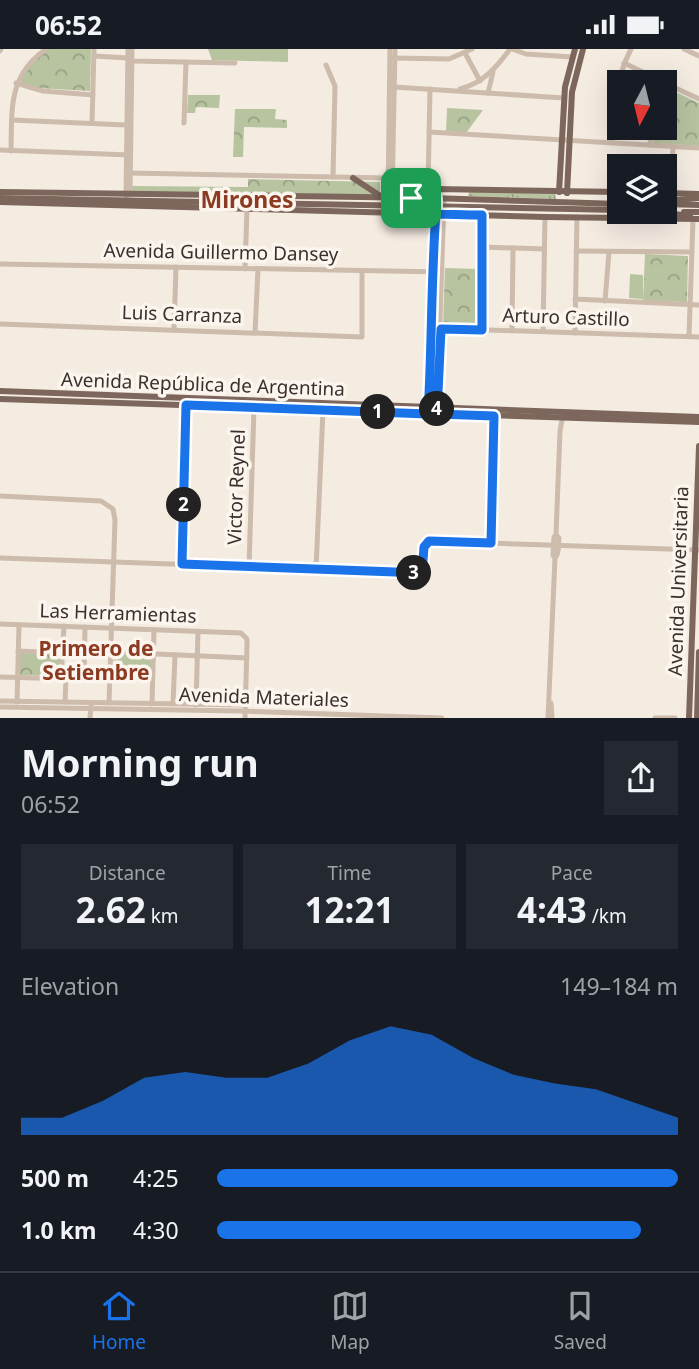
<!DOCTYPE html>
<meta charset="utf-8">
<style>
body{margin:0;font-family:"Noto Sans",sans-serif;background:#242831;color:#f1f3f6;height:100vh;display:flex;flex-direction:column;font-size:26px;white-space:nowrap}
*{box-sizing:border-box;margin:0}
p{font-size:23px;color:#9ea1a6}
.icon{flex:none;width:38px;height:38px;fill:none;stroke:currentColor;stroke-width:2;stroke-linecap:round;stroke-linejoin:round}
.map{position:relative;height:669px;overflow:hidden}
.side{display:flex;flex-direction:column;background:#171b24;flex:1}
.side>*{flex:none}
.needle{width:46px;rotate:187deg}
.fabs{position:absolute;left:607px;top:21px;display:grid;gap:14px}
.fabs a{display:grid;place-items:center;width:70px;height:70px;border-radius:0px;background:#171b24;box-shadow:0 7px 28px #0002;font-size:35px}
.pin{position:absolute;display:grid;place-items:center;width:60px;height:60px;color:#fff;margin:-30px;border-radius:14px;box-shadow:0 4px 10px #0006}
.km{position:absolute;width:35px;height:35px;margin:-18px;border-radius:50%;background:#222;color:#fff;font-size:19px;line-height:35px;text-align:center}
.round{display:grid;place-items:center;flex:none;width:74px;height:74px;border-radius:0px;background:#242831}
.summary{display:flex;align-items:center;justify-content:space-between;height:119px;padding:0 21px}
h1{font-size:38px;font-weight:700;line-height:52px}
.stats{display:grid;grid-template-columns:repeat(3,1fr);gap:10px;height:119px;padding:7px 21px}
.stats div{display:grid;align-content:center;border-radius:0px;background:#242831;text-align:center}
.stats b{font-size:35px;font-weight:700}
.stats small{font-size:19px;font-weight:400}
.stats p{font-size:19px}
.chart{height:196px;padding:14px 21px}
.chart p{display:flex;justify-content:space-between}
.chart svg{width:100%;height:126px;margin-top:7px;fill:#1a73e8;opacity:.7}
ul{padding:0 21px;list-style:none;font-size:23px}
li{display:grid;grid-template-columns:112px 84px 1fr;align-items:center;height:52px}
li i{height:18px;border-radius:9px;background:#1a73e8}
.status{display:flex;justify-content:space-between;align-items:center;height:49px;padding:0 35px;background:#171b24;direction:ltr}
.status svg{height:19px;fill:currentColor}
.menu{display:flex;justify-content:space-around;align-items:center;height:98px;border-top:2px solid #363941;background:#171b24;font-size:19px;color:#9ea1a6}
.menu a{display:grid;justify-items:center;gap:4px}
.menu .selected{color:#1a73e8}
.map>svg:first-child{display:block}
</style>
<div class="status"><b>06:52</b><svg viewBox="0 0 49 12"><path d="M0 12V9h3v3zM5 12V6h3v6zM10 12V3h3v9zM15 12V0h3v12zM26 1h20v11H26zM47 4h2v5h-2z"/></svg></div>
<div class="map">
<svg width="699" height="669" viewBox="0 0 699 669">
<defs>
<pattern id="grass-tufts" width="24" height="20" patternUnits="userSpaceOnUse" patternTransform="scale(1.75)"><rect width="24" height="20" fill="#b8c4a0"/><path d="M3 7l-1-3M5 7V3M7 7l1-3M15 17l-1-3M17 17v-4M19 17l1-3" fill="none" stroke="#97a083"/></pattern>
<pattern id="park-crowns" width="20" height="18" patternUnits="userSpaceOnUse" patternTransform="scale(1.75)"><rect width="20" height="18" fill="#b8c4a0"/><path d="M2 6a3 3 0 1 1 6 0M12 15a3 3 0 1 1 6 0" fill="none" stroke="#97a083"/></pattern>
</defs>
<rect width="100%" height="100%" fill="#f4ebe1"/>
<g fill="url(#grass-tufts)">
<polygon points="131,137 248,138 248,144 132,143"/>
<polygon points="469,143 555,144 556,150 468,147"/>
</g>
<g fill="url(#park-crowns)">
<polygon points="47,0 91,0 90,42 37,39 19,33 26,21"/>
<polygon points="665,38 699,54 699,97 653,94 654,79 665,79"/>
<polygon points="188,46 220,46 219,59 196,58 195,64 187,64"/>
<polygon points="447,59 483,61 466,84 446,83"/>
<polygon points="235,60 276,60 275,70 287,71 287,79 244,78 243,108 233,108"/>
<polygon points="248,130 380,133 380,142 376,146 248,144"/>
<polygon points="645,205 688,207 687,253 643,252"/>
<polygon points="445,219 479,220 478,278 443,277"/>
<polygon points="18,603 60,606 60,627 17,626"/>
<polygon points="114,605 152,607 151,623 113,621"/>
</g>
<g fill="#b8c4a0">
<polygon points="208,0 288,0 288,13 212,11"/>
<polygon points="630,225 643,226 643,250 629,249"/>
</g>
<g fill="none" stroke-linecap="round" stroke-linejoin="round">
<g stroke="#cdbbac" stroke-width="5">
<polyline points="390,0 388,149 396,164"/>
<polyline points="512,0 526,5 572,8"/>
<polyline points="684,0 699,7"/>
<polyline points="0,2 1,0"/>
<polyline points="465,4 480,32"/>
<polyline points="94,7 128,9 132,12 235,14"/>
<polyline points="393,9 449,10 472,0"/>
<polyline points="624,14 664,33"/>
<polyline points="326,16 335,37 333,128"/>
<polyline points="16,34 43,42 93,46"/>
<polyline points="665,34 699,50"/>
<polyline points="394,38 564,49"/>
<path d="M460,40C483,34 496,19 510,0"/>
<polyline points="488,44 493,23"/>
<polyline points="12,71 126,76"/>
<polyline points="92,74 94,0"/>
<polyline points="184,74 186,13"/>
<polyline points="429,83 699,99"/>
<path d="M612,94C613,60 615,31 631,0"/>
<polyline points="650,96 651,79"/>
<polyline points="0,101 130,106"/>
<path d="M11,102C12,59 8,27 46,0"/>
<polyline points="130,124 388,129"/>
<polyline points="428,140 430,40"/>
<polyline points="671,144 673,98"/>
<polyline points="130,146 132,0"/>
<polyline points="126,147 128,0"/>
<polyline points="392,149 395,0"/>
<polyline points="482,198 544,200"/>
<polyline points="576,202 692,203"/>
<polyline points="0,215 442,223"/>
<polyline points="245,220 247,160"/>
<polyline points="575,250 699,256"/>
<polyline points="605,252 609,203"/>
<polyline points="0,275 362,288 362,222"/>
<polyline points="432,279 699,288"/>
<polyline points="174,281 176,218"/>
<polyline points="482,281 482,166"/>
<polyline points="512,282 513,199"/>
<polyline points="543,282 545,168"/>
<polyline points="255,284 258,220"/>
<polyline points="575,284 577,168"/>
<polyline points="689,287 693,170"/>
<polyline points="429,359 436,149"/>
<polyline points="437,360 444,150"/>
<polyline points="0,447 101,452 113,460 115,471 109,654"/>
<polyline points="491,494 494,367"/>
<polyline points="0,509 422,524 424,497 429,492 699,501"/>
<path d="M555,509C560,504 558,495 559,489L556,486"/>
<polyline points="182,515 186,354"/>
<polyline points="249,518 254,358"/>
<polyline points="316,520 323,361"/>
<polyline points="0,575 241,584 247,590 247,595 245,669"/>
<polyline points="18,602 62,604"/>
<polyline points="111,603 247,609"/>
<polyline points="0,628 110,631"/>
<polyline points="61,630 64,577"/>
<polyline points="84,630 85,578"/>
<polyline points="0,652 246,656"/>
<polyline points="17,653 19,576"/>
<polyline points="65,653 66,630"/>
<polyline points="551,654 552,669"/>
<polyline points="152,655 154,581"/>
<polyline points="173,655 175,606"/>
<polyline points="196,656 198,582"/>
<polyline points="0,658 240,662 442,669"/>
<polyline points="90,669 91,657"/>
<polyline points="548,669 555,509 553,506 554,488 556,486 560,382 563,366"/>
<polyline points="655,669 675,669"/>
</g>
<g stroke="#7d675c" stroke-width="6">
<polyline points="353,129 382,148"/>
<polyline points="0,143 431,149 620,155"/>
<polyline points="559,143 565,38 575,0"/>
<polyline points="567,144 572,43 583,0"/>
<polyline points="665,144 699,145"/>
<polyline points="413,148 435,140 620,143"/>
<polyline points="0,149 620,161"/>
<polyline points="665,152 699,149"/>
<polyline points="0,153 545,168 699,170"/>
<polyline points="665,155 699,156"/>
<polyline points="658,163 690,167"/>
<polyline points="684,163 699,163"/>
<polyline points="0,342 699,368"/>
<polyline points="0,350 699,373"/>
<polyline points="689,669 699,397"/>
<polyline points="697,669 699,603"/>
</g>
</g>
<g fill="none" stroke-linecap="round" stroke-linejoin="round">
<g stroke="#fff" stroke-width="14">
<path id="route" d="M411,149H436V163C431,230 432,298 428,365L186,356L182,515L422,524L424,498L429,492L491,494L494,367L437,365L441,280L482,281V166C464,166 446,165 428,165L396,164L388,149H411"/>
</g>
<use href="#route" stroke="#1a73e8" stroke-width="9"/>
</g>
<g text-anchor="middle" stroke-width="7" stroke-linejoin="round" paint-order="stroke">
<g font-size="19" fill="#3b302b" stroke="#fbf5ee">
<text transform="translate(221 203) rotate(1)" y="7">Avenida Guillermo Dansey</text>
<text transform="translate(182 265) rotate(2)" y="7">Luis Carranza</text>
<text transform="translate(566 268) rotate(2)" y="7">Arturo Castillo</text>
<text transform="translate(203 335) rotate(2)" y="7">Avenida República de Argentina</text>
<text transform="translate(236 438) rotate(-88)" y="7">Victor Reynel</text>
<text transform="translate(678 532) rotate(-88)" y="7">Avenida Universitaria</text>
<text transform="translate(118 564) rotate(2)" y="7">Las Herramientas</text>
<text transform="translate(264 648) rotate(2)" y="7">Avenida Materiales</text>
</g>
<g font-size="21" font-weight="bold" fill="#8c3b22" stroke="#fbf5ee">
<text x="96" y="607">Primero de<tspan x="96" dy="24">Setiembre</tspan></text>
</g>
<g font-size="23" font-weight="bold" fill="#8c3b22" stroke="#fbf5ee">
<text x="247" y="159">Mirones</text>
</g>
</g>
</svg>
<div class="fabs">
<a><svg class="needle" viewBox="-14 -14 28 28"><path d="M0-13l5 13h-10z" fill="#e53935"/><path d="M0 13l5-13h-10z" fill="#9ea1a6"/></svg></a>
<a><svg class="icon" aria-label="layers" viewBox="0 0 24 24"><path d="M12 4l9 5-9 5-9-5zM3 14l9 5 9-5"/></svg></a>
</div>
<div class="pin" style="left:411px;top:149px;background:#1e9e55"><svg class="icon" aria-label="arrive" viewBox="0 0 24 24"><path d="M6 21V4h12l-3 4 3 4H6"/></svg></div>
<b class="km" style="left:378px;top:363px">1</b>
<b class="km" style="left:184px;top:456px">2</b>
<b class="km" style="left:414px;top:524px">3</b>
<b class="km" style="left:437px;top:360px">4</b>
</div>
<section class="side">
<div class="summary"><div><h1>Morning run</h1><p>06:52</p></div><a class="round"><svg class="icon" aria-label="share" viewBox="0 0 24 24"><path d="M12 15V3M7 8l5-5 5 5M5 13v7h14v-7"/></svg></a></div>
<div class="stats">
<div><p>Distance</p><b>2.62<small> km</small></b></div>
<div><p>Time</p><b>12:21</b></div>
<div><p>Pace</p><b>4:43<small> /km</small></b></div>
</div>
<div class="chart"><p><span>Elevation</span>149–184 m</p>
<svg viewBox="0 0 160 44" preserveAspectRatio="none"><path d="M0 44V38L10 38L20 32L30 24L40 22L50 24L60 24L70 19L80 11L90 6L100 9L110 17L120 23L130 26L140 28L150 33L160 38V44z"/></svg>
</div>
<ul>
<li><b>500 m</b>4:25<i style="width:100%"></i></li>
<li><b>1.0 km</b>4:30<i style="width:92%"></i></li>
</ul>
</section>
<nav class="menu">
<a class="selected"><svg class="icon" aria-label="home" viewBox="0 0 24 24"><path d="M3 11l9-7 9 7M6 9v11h12V9"/></svg>Home</a>
<a><svg class="icon" aria-label="map" viewBox="0 0 24 24"><path d="M3 6l6-2 6 2 6-2v14l-6 2-6-2-6 2zM9 4v14M15 6v14"/></svg>Map</a>
<a><svg class="icon" aria-label="saved" viewBox="0 0 24 24"><path d="M7 4h10v16l-5-4-5 4z"/></svg>Saved</a>
</nav>
